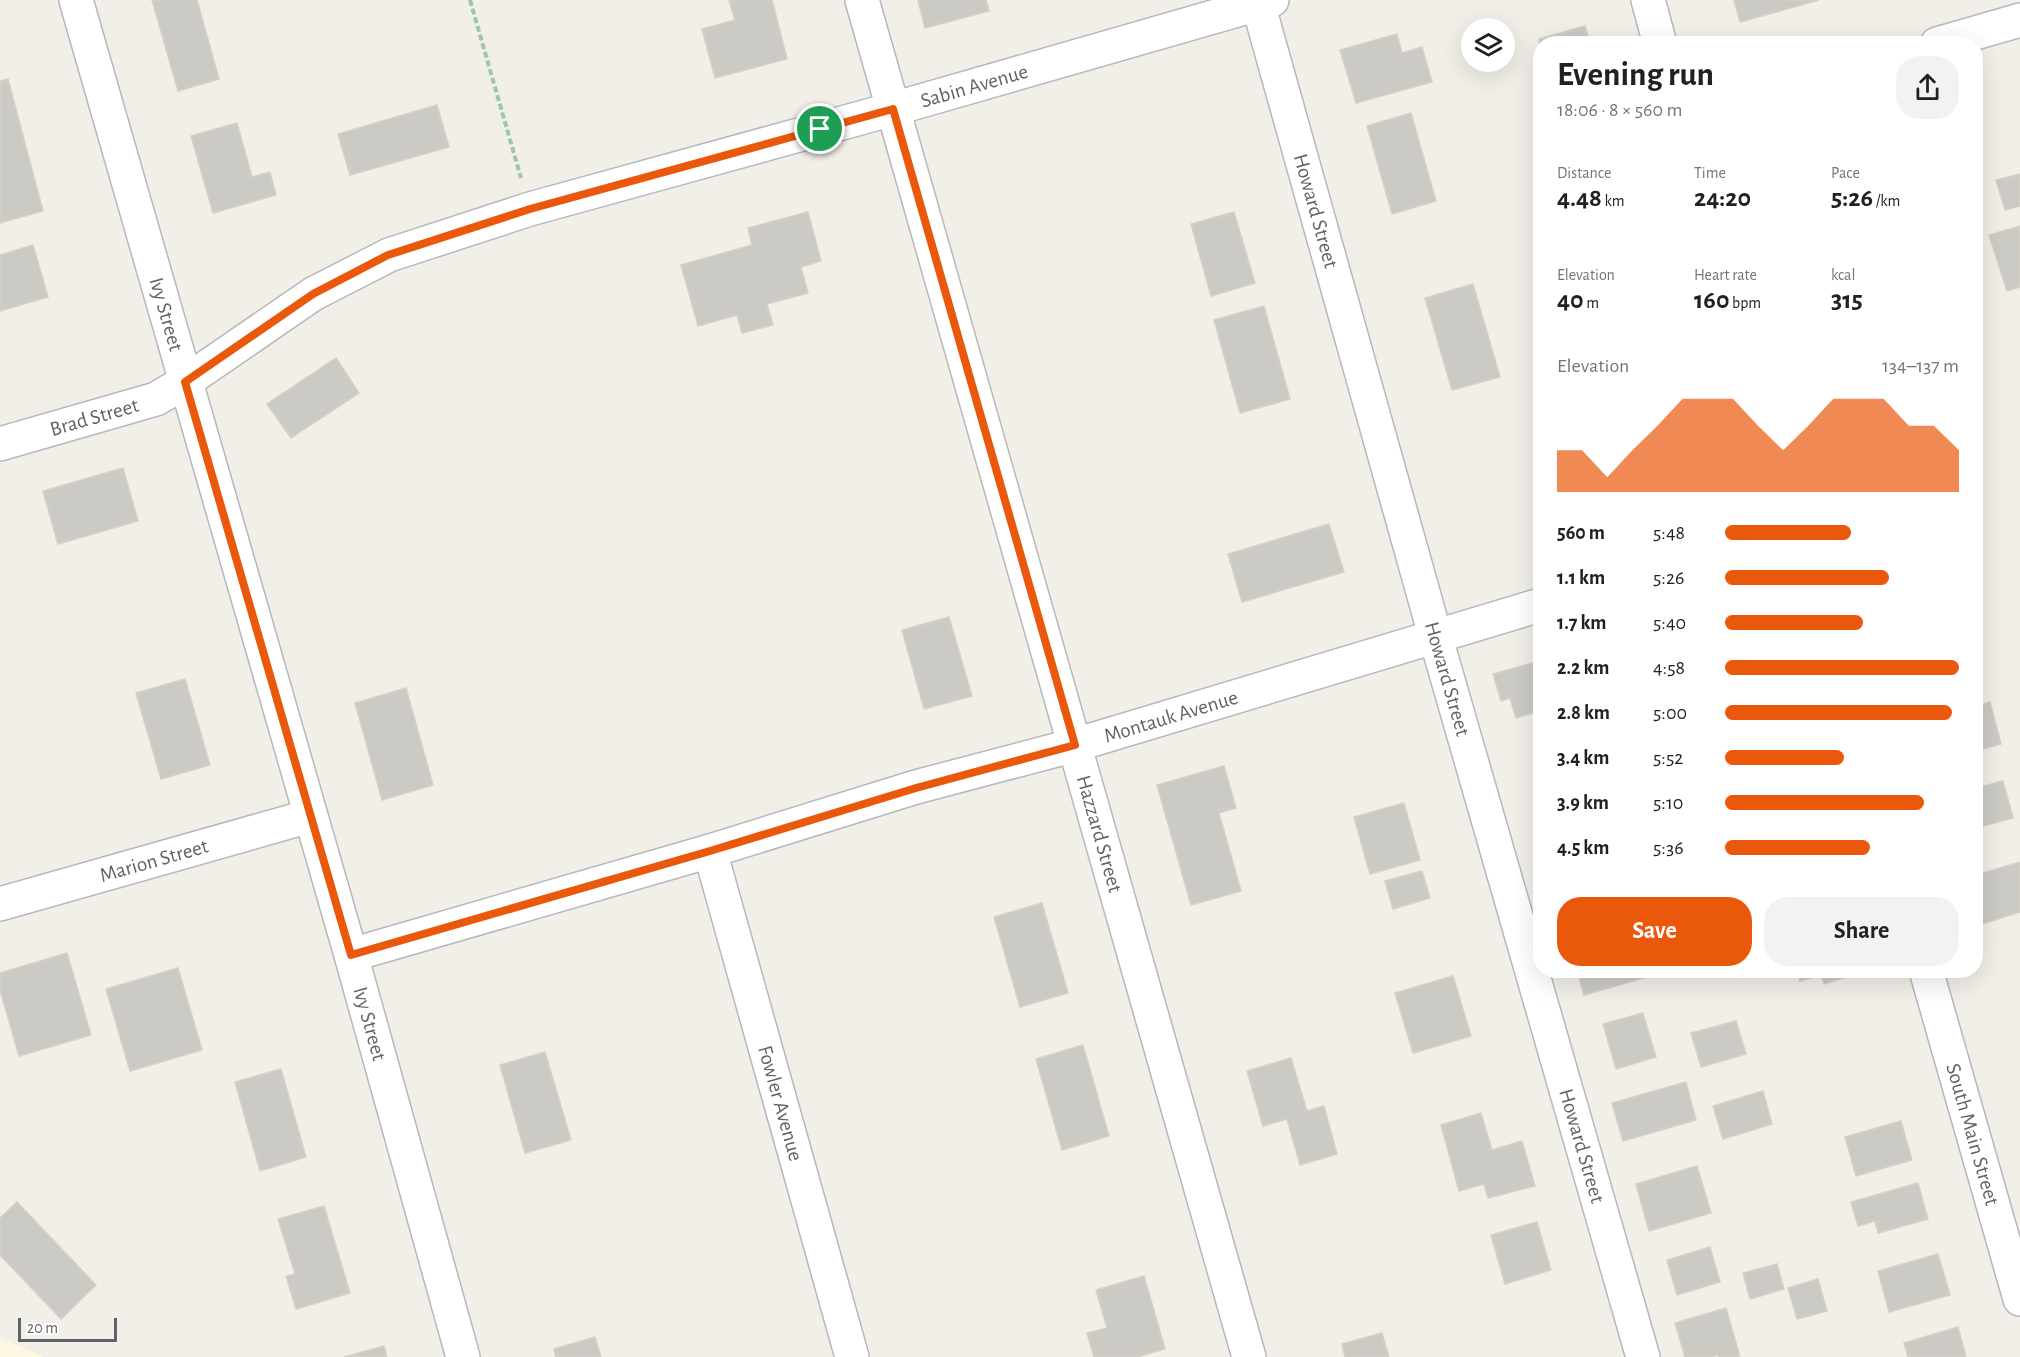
<!DOCTYPE html>
<meta charset="utf-8">
<style>
body{margin:0;font-family:"Alegreya Sans",sans-serif;background:#f2f2f2;color:#202124;height:100vh;display:flex;flex-direction:column;font-size:22px;white-space:nowrap}
*{box-sizing:border-box;margin:0}
p{font-size:20px;color:#757577}
.icon{flex:none;width:33px;height:33px;fill:none;stroke:currentColor;stroke-width:2;stroke-linecap:round;stroke-linejoin:round}
.map{position:relative;flex:1;overflow:hidden}
.drawer{position:absolute;left:1533px;top:36px;width:450px;height:942px;display:flex;flex-direction:column;background:#fff;border-radius:24px;box-shadow:0 6px 24px #0002}
.drawer>*{flex:none}
.controls{position:absolute;left:1461px;top:18px;display:grid;gap:12px}
.controls a{display:grid;place-items:center;width:54px;height:54px;border-radius:50%;background:#fff;box-shadow:0 6px 24px #0002;font-size:30px}
.scale{position:absolute;left:18px;bottom:15px;width:99px;box-sizing:border-box;padding-left:6px;border:3px solid #5f6368;border-top:0;font-size:16px;line-height:21px;white-space:nowrap;color:#5f6368;-webkit-text-stroke:4px #fff;paint-order:stroke}
.pin{position:absolute;display:grid;place-items:center;width:51px;height:51px;color:#fff;margin:-26px;border:3px solid #fff;border-radius:50%;box-shadow:0 2px 6px #0007}
.round{display:grid;place-items:center;flex:none;width:63px;height:63px;border-radius:24px;background:#f2f2f2}
.headline{display:flex;align-items:center;justify-content:space-between;height:102px;padding:0 24px}
h1{font-size:33px;font-weight:700;line-height:45px}
.metrics{display:grid;grid-template-columns:repeat(3,1fr);gap:9px;height:102px;padding:6px 24px}
.metrics div{display:grid;align-content:center}
.metrics b{font-size:26px;font-weight:700}
.metrics small{font-size:16px;font-weight:400}
.metrics p{font-size:16px}
.chart{height:168px;padding:12px 24px}
.chart p{display:flex;justify-content:space-between}
.chart svg{width:100%;height:108px;margin-top:6px;fill:#ea580c;opacity:.7}
.primary-button{display:flex;gap:12px;margin-top:auto;padding:12px 24px}
.primary-button a{flex:1;height:69px;border-radius:24px;background:#ea580c;color:#fff;font-size:24px;font-weight:700;line-height:69px;text-align:center}
.primary-button a+a{background:#f2f2f2;color:#202124}
ul{padding:0 24px;list-style:none;font-size:20px}
li{display:grid;grid-template-columns:96px 72px 1fr;align-items:center;height:45px}
li i{height:15px;border-radius:8px;background:#ea580c}
.map>svg:first-child{display:block}
</style>
<div class="map">
<svg width="2020" height="1357" viewBox="0 0 2020 1357">
<rect width="100%" height="100%" fill="#f1efe8"/>
<polygon fill="#fef7e0" points="0,1337 43,1357 0,1357"/>
<g fill="#cccac5" stroke="#d6d1c6" stroke-width="1.5">
<polygon points="152,0 197,0 219,79 178,91"/>
<polygon points="729,0 772,0 787,59 715,78 702,29 735,20"/>
<polygon points="918,0 986,0 989,11 925,28"/>
<polygon points="1734,0 1819,0 1740,22"/>
<polygon points="1585,26 1590,44 1540,44 1539,39"/>
<polygon points="1397,34 1402,53 1422,47 1432,82 1356,103 1340,50"/>
<polygon points="8,79 43,211 0,223 0,81"/>
<polygon points="437,105 449,147 350,175 338,134"/>
<polygon points="1411,113 1436,201 1392,214 1367,126"/>
<polygon points="237,123 252,177 270,172 276,195 213,213 191,136"/>
<polygon points="2020,174 2020,206 2005,210 1996,180"/>
<polygon points="808,212 821,261 801,267 808,293 767,304 773,325 742,333 737,315 698,326 681,265 752,245 748,228"/>
<polygon points="1234,212 1255,283 1211,296 1191,224"/>
<polygon points="2020,226 2020,287 2007,291 1989,235"/>
<polygon points="33,245 48,297 0,311 0,255"/>
<polygon points="1473,284 1500,377 1452,390 1425,298"/>
<polygon points="1264,306 1290,399 1240,413 1214,320"/>
<polygon points="336,358 359,393 291,438 267,404"/>
<polygon points="123,468 138,521 58,544 43,491"/>
<polygon points="1329,524 1344,572 1242,602 1228,554"/>
<polygon points="949,617 972,696 924,709 902,630"/>
<polygon points="1539,661 1540,667 1540,711 1516,718 1510,698 1501,701 1493,674"/>
<polygon points="185,679 210,765 161,779 136,693"/>
<polygon points="406,688 433,785 382,800 355,703"/>
<polygon points="1990,702 2001,744 1976,751 1976,706"/>
<polygon points="1224,766 1236,808 1219,813 1241,891 1191,905 1157,785"/>
<polygon points="2003,781 2013,818 1976,828 1976,788"/>
<polygon points="1404,803 1420,860 1370,874 1354,817"/>
<polygon points="2020,862 2020,912 1982,924 1976,901 1976,875"/>
<polygon points="1422,871 1430,898 1393,909 1385,881"/>
<polygon points="1042,903 1068,993 1020,1007 994,917"/>
<polygon points="67,953 91,1035 19,1056 0,990 0,973"/>
<polygon points="178,968 202,1050 130,1071 106,989"/>
<polygon points="1577,970 1645,970 1647,977 1584,995"/>
<polygon points="1797,970 1845,970 1847,977 1824,984 1821,975 1800,981"/>
<polygon points="1453,976 1471,1036 1413,1053 1395,993"/>
<polygon points="1643,1013 1656,1057 1616,1069 1603,1024"/>
<polygon points="1736,1021 1746,1054 1701,1067 1691,1033"/>
<polygon points="1083,1045 1109,1136 1062,1150 1036,1059"/>
<polygon points="545,1052 571,1140 525,1153 500,1065"/>
<polygon points="1291,1058 1307,1111 1324,1106 1337,1154 1300,1165 1287,1119 1263,1126 1247,1071"/>
<polygon points="281,1069 306,1157 260,1171 235,1082"/>
<polygon points="1686,1082 1696,1120 1623,1141 1612,1103"/>
<polygon points="1763,1091 1772,1124 1723,1139 1713,1106"/>
<polygon points="1481,1113 1492,1150 1522,1141 1535,1186 1488,1198 1484,1184 1459,1191 1441,1125"/>
<polygon points="1901,1121 1912,1160 1856,1176 1845,1137"/>
<polygon points="1697,1166 1711,1213 1649,1231 1636,1184"/>
<polygon points="1918,1183 1928,1219 1878,1233 1875,1221 1858,1226 1851,1202"/>
<polygon points="17,1202 96,1285 61,1319 0,1255 0,1218"/>
<polygon points="324,1206 350,1293 296,1309 286,1276 295,1274 278,1219"/>
<polygon points="1537,1222 1551,1270 1505,1284 1491,1235"/>
<polygon points="1710,1247 1720,1282 1677,1295 1667,1260"/>
<polygon points="1938,1254 1950,1295 1889,1312 1878,1271"/>
<polygon points="1777,1264 1784,1289 1750,1299 1743,1273"/>
<polygon points="1144,1276 1165,1349 1137,1357 1094,1357 1087,1333 1107,1328 1096,1290"/>
<polygon points="1818,1279 1827,1311 1797,1319 1788,1288"/>
<polygon points="1726,1308 1740,1357 1719,1357 1718,1355 1709,1357 1685,1357 1675,1323"/>
<polygon points="1958,1327 1966,1357 1908,1357 1904,1343"/>
<polygon points="1382,1333 1389,1357 1345,1357 1342,1344"/>
<polygon points="595,1337 601,1357 556,1357 554,1349"/>
<polygon points="384,1346 387,1357 344,1357"/>
</g>
<g fill="none" stroke-linecap="round" stroke-linejoin="round">
<g stroke="#b5b8bc" stroke-width="36">
<g id="minor">
<path id="s1" d="M76,0L351,955L463,1357"/>
<path id="s2" d="M862,0L1249,1357"/>
<path id="s3" d="M1257,0L1435,635L1643,1357"/>
<polyline points="1648,0 1660,44"/>
<polyline points="1937,44 2020,20"/>
<path id="s4" d="M0,444L156,399L185,382L313,294L389,255L530,209L893,109L1272,0"/>
<path id="s5" d="M710,851L852,1357"/>
<path id="s6" d="M0,904L310,816"/>
<path id="s7" d="M351,955L710,851L916,787L1075,745L1540,605"/>
<path id="s8" d="M1926,970L2020,1299"/>
</g>
</g>
<polyline stroke="#9cc7a9" stroke-width="4" stroke-dasharray="6 3" stroke-linecap="butt" points="470,0 521,178"/>
<use href="#minor" stroke="#fff" stroke-width="33"/>
</g>
<g fill="none" stroke-linecap="round" stroke-linejoin="round">
<g stroke="#fff" stroke-width="12">
<polygon id="route" points="893,109 1075,745 916,788 710,851 351,955 185,382 313,294 388,255 530,209"/>
</g>
<use href="#route" stroke="#ea580c" stroke-width="8"/>
</g>
<g text-anchor="middle" stroke-width="5" stroke-linejoin="round" paint-order="stroke">
<g font-size="21" fill="#5f6368" stroke="#fff">
<text dy="7" stroke="none"><textPath href="#s4" startOffset="1046">Sabin Avenue</textPath></text>
<text dy="7" stroke="none"><textPath href="#s3" startOffset="219">Howard Street</textPath></text>
<text dy="7" stroke="none"><textPath href="#s1" startOffset="327">Ivy Street</textPath></text>
<text dy="7" stroke="none"><textPath href="#s4" startOffset="98">Brad Street</textPath></text>
<text dy="7" stroke="none"><textPath href="#s3" startOffset="705">Howard Street</textPath></text>
<text dy="7" stroke="none"><textPath href="#s7" startOffset="854">Montauk Avenue</textPath></text>
<text dy="7" stroke="none"><textPath href="#s2" startOffset="867">Hazzard Street</textPath></text>
<text dy="7" stroke="none"><textPath href="#s6" startOffset="160">Marion Street</textPath></text>
<text dy="7" stroke="none"><textPath href="#s1" startOffset="1065">Ivy Street</textPath></text>
<text dy="7" stroke="none"><textPath href="#s5" startOffset="262">Fowler Avenue</textPath></text>
<text dy="7" stroke="none"><textPath href="#s8" startOffset="171">South Main Street</textPath></text>
<text dy="7" stroke="none"><textPath href="#s3" startOffset="1191">Howard Street</textPath></text>
</g>
</g>
</svg>
<div class="controls">
<a><svg class="icon" aria-label="layers" viewBox="0 0 24 24"><path d="M12 4l9 5-9 5-9-5zM3 14l9 5 9-5"/></svg></a>
</div>
<div class="scale">20 m</div>
<div class="pin" style="left:820px;top:129px;background:#1e9e55"><svg class="icon" aria-label="arrive" viewBox="0 0 24 24"><path d="M6 21V4h12l-3 4 3 4H6"/></svg></div>
<section class="drawer">
<div class="headline"><div><h1>Evening run</h1><p>18:06 · 8 × 560 m</p></div><a class="round"><svg class="icon" aria-label="share" viewBox="0 0 24 24"><path d="M12 15V3M7 8l5-5 5 5M5 13v7h14v-7"/></svg></a></div>
<div class="metrics">
<div><p>Distance</p><b>4.48<small> km</small></b></div>
<div><p>Time</p><b>24:20</b></div>
<div><p>Pace</p><b>5:26<small> /km</small></b></div>
</div>
<div class="metrics">
<div><p>Elevation</p><b>40<small> m</small></b></div>
<div><p>Heart rate</p><b>160<small> bpm</small></b></div>
<div><p>kcal</p><b>315</b></div>
</div>
<div class="chart"><p><span>Elevation</span>134–137 m</p>
<svg viewBox="0 0 160 44" preserveAspectRatio="none"><path d="M0 44V27L10 27L20 38L30 27L40 17L50 6L60 6L70 6L80 17L90 27L100 17L110 6L120 6L130 6L140 17L150 17L160 27V44z"/></svg>
</div>
<ul>
<li><b>560 m</b>5:48<i style="width:54%"></i></li>
<li><b>1.1 km</b>5:26<i style="width:70%"></i></li>
<li><b>1.7 km</b>5:40<i style="width:59%"></i></li>
<li><b>2.2 km</b>4:58<i style="width:100%"></i></li>
<li><b>2.8 km</b>5:00<i style="width:97%"></i></li>
<li><b>3.4 km</b>5:52<i style="width:51%"></i></li>
<li><b>3.9 km</b>5:10<i style="width:85%"></i></li>
<li><b>4.5 km</b>5:36<i style="width:62%"></i></li>
</ul>
<div class="primary-button"><a>Save</a><a>Share</a></div>
</section>
</div>
